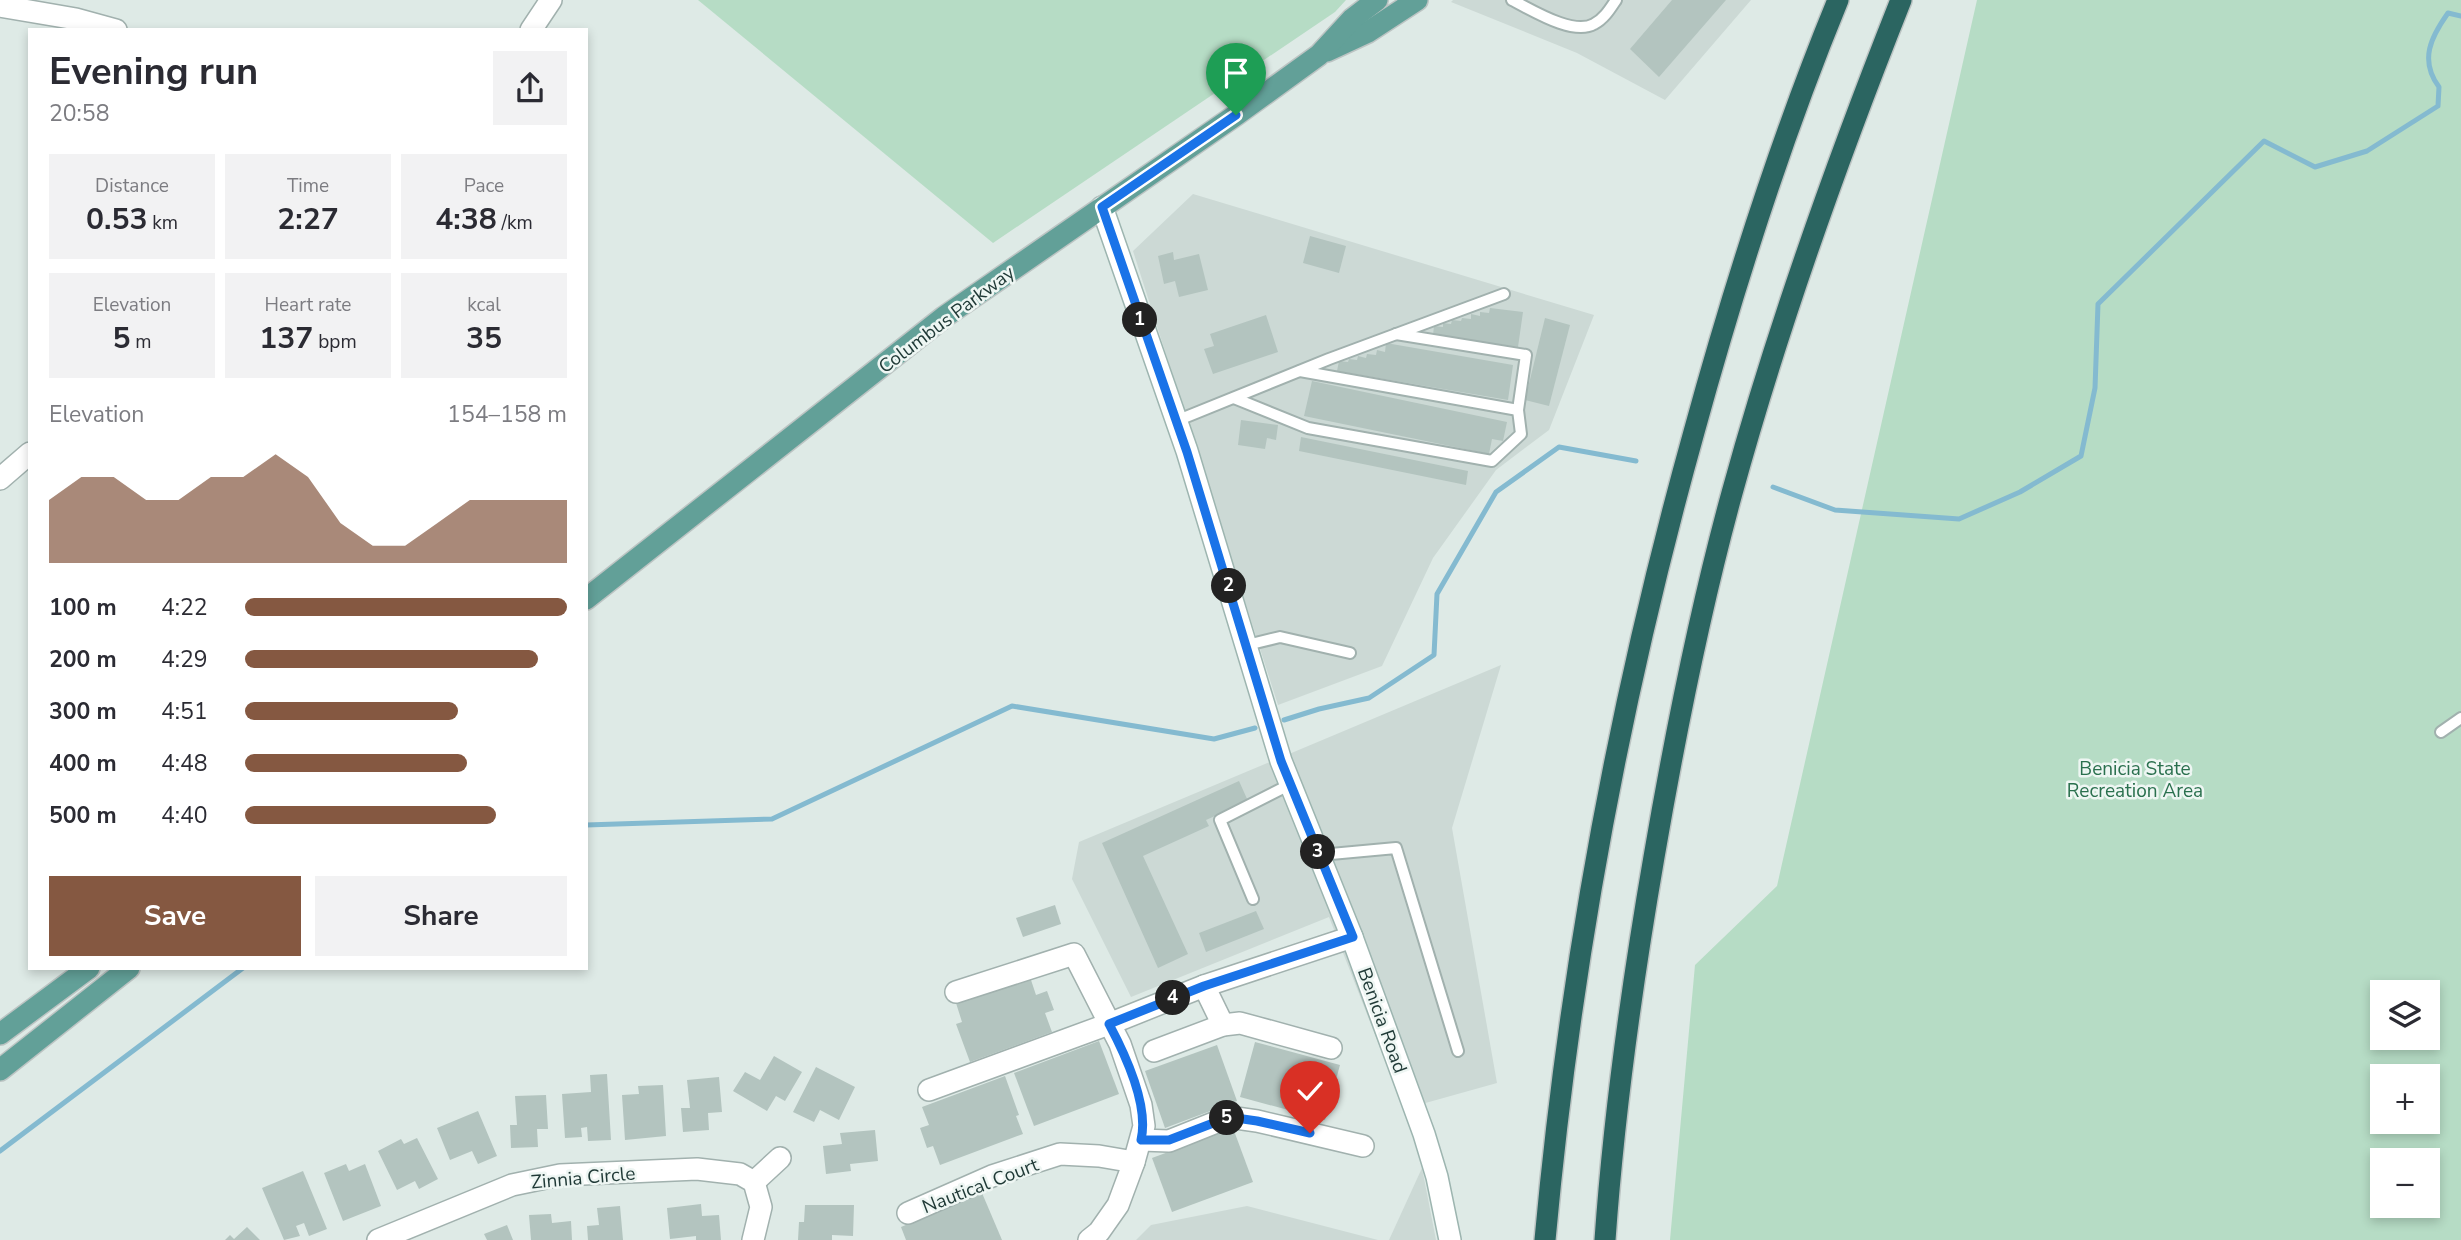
<!DOCTYPE html>
<meta charset="utf-8">
<style>
body{margin:0;font-family:"Nunito Sans",sans-serif;background:#f2f2f3;color:#2b2b33;height:100vh;display:flex;flex-direction:column;font-size:26px;white-space:nowrap}
*{box-sizing:border-box;margin:0}
p{font-size:23px;color:#7c7c81}
.icon{flex:none;width:38px;height:38px;fill:none;stroke:currentColor;stroke-width:2;stroke-linecap:round;stroke-linejoin:round}
.map{position:relative;flex:1;overflow:hidden}
.side{position:absolute;left:28px;top:28px;width:560px;height:942px;display:flex;flex-direction:column;background:#fff;border-radius:0px;box-shadow:0 4px 10px #0003}
.side>*{flex:none}
.buttons{position:absolute;left:2370px;top:980px;display:grid;gap:14px}
.buttons a{display:grid;place-items:center;width:70px;height:70px;border-radius:0px;background:#fff;box-shadow:0 4px 10px #0003;font-size:35px}
.pin{position:absolute;display:grid;place-items:center;width:60px;height:60px;color:#fff;margin:-72px -30px;border-radius:50% 50% 50% 0;rotate:-45deg;box-shadow:0 0 7px #0007}
.pin .icon{rotate:45deg}
.km{position:absolute;width:35px;height:35px;margin:-18px;border-radius:50%;background:#222;color:#fff;font-size:19px;line-height:35px;text-align:center}
.round{display:grid;place-items:center;flex:none;width:74px;height:74px;border-radius:0px;background:#f2f2f3}
.headline{display:flex;align-items:center;justify-content:space-between;height:119px;padding:0 21px}
h1{font-size:38px;font-weight:700;line-height:52px}
.metrics{display:grid;grid-template-columns:repeat(3,1fr);gap:10px;height:119px;padding:7px 21px}
.metrics div{display:grid;align-content:center;border-radius:0px;background:#f2f2f3;text-align:center}
.metrics b{font-size:30px;font-weight:700}
.metrics small{font-size:19px;font-weight:400}
.metrics p{font-size:19px}
.chart{height:196px;padding:14px 21px}
.chart p{display:flex;justify-content:space-between}
.chart svg{width:100%;height:126px;margin-top:7px;fill:#855841;opacity:.7}
.action{display:flex;gap:14px;margin-top:auto;padding:14px 21px}
.action a{flex:1;height:80px;border-radius:0px;background:#855841;color:#fff;font-size:28px;font-weight:700;line-height:80px;text-align:center}
.action a+a{background:#f2f2f3;color:#2b2b33}
ul{padding:0 21px;list-style:none;font-size:23px}
li{display:grid;grid-template-columns:112px 84px 1fr;align-items:center;height:52px}
li i{height:18px;border-radius:9px;background:#855841}
.map>svg:first-child{display:block}
</style>
<div class="map">
<svg width="2461" height="1240" viewBox="0 0 2461 1240">
<rect width="100%" height="100%" fill="#deeae6"/>
<g fill="#ccd9d5">
<polygon points="1453,0 1751,0 1665,100 1577,53 1451,2"/>
<polygon points="1193,194 1594,315 1549,430 1496,470 1433,558 1382,666 1278,705 1133,251"/>
<polygon points="1501,665 1452,828 1497,1083 1404,1109 1329,917 1131,997 1072,879 1079,842"/>
<polygon points="1422,1168 1436,1240 1389,1240"/>
<polygon points="1247,1206 1378,1240 1136,1240 1151,1225"/>
</g>
<g fill="#b6dcc5" fill-rule="evenodd">
<polygon points="698,0 1346,0 1335,12 993,243"/>
<path d="M1977,0H2461V1240H1670L1695,965L1777,886ZM2382,992H2427V1038H2382ZM2382,1076H2427V1122H2382ZM2382,1160H2427V1206H2382Z"/>
</g>
<g fill="none" stroke-linecap="round" stroke-linejoin="round">
<g stroke="#84bad0" stroke-width="5">
<path d="M1773,487L1835,510L1959,519L2020,492L2081,456L2095,388L2098,304L2264,141L2315,167L2367,151L2438,106L2439,87C2419,60 2431,37 2448,13L2461,16"/>
<polyline points="1284,720 1319,709 1369,698 1434,655 1437,594 1496,492 1559,447 1636,461"/>
<polyline points="586,825 772,819 1012,706 1214,739 1255,728"/>
<polyline points="0,1151 243,968"/>
</g>
</g>
<g fill="#b3c4bf">
<polygon points="1672,0 1726,0 1659,77 1630,49"/>
<polygon points="1310,236 1346,246 1339,273 1303,263"/>
<polygon points="1173,252 1174,260 1199,254 1208,290 1179,297 1175,281 1164,284 1158,256"/>
<polygon points="1490,308 1523,312 1518,347 1433,335 1434,326 1443,327 1443,323 1451,324 1452,320 1461,321 1462,318 1471,319 1471,314 1480,316 1480,312 1489,313"/>
<polygon points="1266,315 1278,352 1213,374 1204,349 1214,346 1210,334"/>
<polygon points="1545,318 1570,325 1549,406 1525,400"/>
<polygon points="1386,343 1513,365 1508,400 1337,371 1339,361 1348,362 1349,359 1357,360 1358,356 1366,358 1367,354 1376,355 1377,350 1385,352"/>
<polygon points="1312,381 1507,422 1503,441 1492,439 1489,454 1304,416"/>
<polygon points="1241,420 1278,425 1276,440 1267,438 1265,449 1238,445"/>
<polygon points="1301,437 1468,471 1466,485 1299,451"/>
<polygon points="1239,781 1248,801 1206,820 1209,826 1143,856 1188,954 1158,968 1102,843"/>
<polygon points="1055,905 1061,924 1023,937 1016,918"/>
<polygon points="1256,911 1264,929 1206,952 1199,933"/>
<polygon points="1030,977 1036,995 1047,991 1054,1010 1045,1013 1052,1032 970,1062 956,1024 962,1022 956,1003"/>
<polygon points="1099,1041 1119,1094 1034,1126 1014,1073"/>
<polygon points="1255,1042 1340,1065 1325,1120 1240,1097"/>
<polygon points="1217,1045 1237,1101 1165,1128 1145,1071"/>
<polygon points="774,1056 802,1072 785,1101 776,1096 767,1111 733,1091 745,1072 760,1080"/>
<polygon points="816,1067 855,1087 839,1120 820,1110 814,1122 793,1112"/>
<polygon points="607,1074 611,1140 588,1141 587,1127 581,1128 582,1137 565,1138 562,1094 591,1092 590,1075"/>
<polygon points="1005,1076 1019,1115 1016,1116 1023,1134 940,1165 933,1146 927,1148 920,1128 929,1125 922,1107"/>
<polygon points="719,1077 722,1112 708,1113 709,1130 683,1132 681,1108 690,1108 687,1080"/>
<polygon points="663,1085 666,1136 625,1140 622,1095 639,1094 638,1086"/>
<polygon points="546,1095 548,1129 537,1129 538,1147 511,1148 510,1125 517,1125 515,1096"/>
<polygon points="478,1111 497,1156 478,1164 472,1151 450,1160 437,1128"/>
<polygon points="1233,1128 1253,1182 1172,1212 1152,1158"/>
<polygon points="875,1130 878,1161 850,1164 851,1171 826,1174 823,1146 842,1144 840,1133"/>
<polygon points="417,1138 438,1179 419,1189 415,1181 397,1190 378,1151 401,1139 404,1144"/>
<polygon points="346,1164 349,1171 365,1164 381,1206 343,1221 324,1173"/>
<polygon points="303,1171 327,1229 309,1236 304,1223 296,1226 300,1236 284,1240 262,1188"/>
<polygon points="982,1193 1002,1240 906,1240 901,1227"/>
<polygon points="701,1204 702,1216 719,1215 721,1240 696,1240 696,1236 670,1239 667,1208"/>
<polygon points="805,1205 854,1205 853,1236 832,1235 832,1240 798,1240 799,1222 804,1222"/>
<polygon points="620,1206 623,1240 588,1240 587,1226 599,1225 597,1208"/>
<polygon points="551,1214 552,1223 571,1221 572,1240 531,1240 529,1215"/>
<polygon points="507,1225 513,1240 487,1240 484,1234"/>
<polygon points="247,1227 260,1240 225,1240 230,1235 234,1239"/>
</g>
<g fill="none" stroke-linecap="round" stroke-linejoin="round">
<g stroke="#a1b1ae" stroke-width="14">
<g id="lane">
<path d="M1512,0C1532,10 1573,36 1594,24C1604,19 1610,9 1616,0"/>
<polyline points="1300,371 1518,410"/>
<polyline points="1234,398 1308,428 1492,461 1521,434 1518,410 1526,355 1396,334"/>
<polyline points="1176,421 1329,359 1504,294"/>
<polyline points="1247,645 1280,637 1350,653"/>
<polyline points="2441,732 2461,718"/>
<polyline points="1320,855 1396,848 1458,1051"/>
<polyline points="1253,899 1220,820 1291,784"/>
</g>
</g>
<g stroke="#a1b1ae" stroke-width="24">
<g id="street">
<polyline points="0,6 76,19 116,30"/>
<polyline points="531,30 551,0"/>
<polyline points="0,479 30,453"/>
<polyline points="1204,986 1223,1025"/>
<polyline points="956,992 1074,954 1120,1044 1141,1105 1144,1126 1134,1162 1118,1205 1099,1232 1089,1240"/>
<polyline points="1154,1051 1223,1025 1240,1023 1331,1048"/>
<polyline points="929,1090 1109,1024 1204,986 1352,937"/>
<polyline points="1141,1140 1169,1141 1229,1117 1257,1121 1363,1146"/>
<polyline points="754,1182 780,1158"/>
<polyline points="908,1213 992,1176 1060,1154 1099,1156 1134,1162"/>
<polyline points="378,1240 512,1185 560,1175 697,1169 740,1174 754,1182 761,1207 753,1240"/>
</g>
</g>
<g stroke="#9db5b0" stroke-width="24">
<polyline id="secondary" points="1102,207 1187,451 1281,761 1352,937 1424,1134 1437,1177 1450,1240"/>
</g>
<g stroke="#bcc4c3" stroke-width="24">
<g id="primary">
<polyline points="1327,51 1368,32 1417,0"/>
<polyline points="586,599 944,317 1236,115 1319,55 1352,19 1377,0"/>
<polyline points="0,1034 89,968"/>
<polyline points="0,1070 129,968"/>
</g>
</g>
<g stroke="#bcc4c3" stroke-width="24">
<g id="highway">
<path d="M1545,1240C1570,966 1620,697 1694,432C1734,286 1780,141 1838,0"/>
<path d="M1605,1240C1614,1112 1632,984 1654,857C1675,735 1699,613 1732,493C1778,325 1837,161 1901,0"/>
</g>
</g>
<use href="#lane" stroke="#fff" stroke-width="10"/>
<use href="#street" stroke="#fff" stroke-width="21"/>
<use href="#secondary" stroke="#fff" stroke-width="21"/>
<use href="#primary" stroke="#62a098" stroke-width="21"/>
<use href="#highway" stroke="#2b6561" stroke-width="21"/>
</g>
<g fill="none" stroke-linecap="round" stroke-linejoin="round">
<g stroke="#fff" stroke-width="14">
<path id="route" d="M1236,115L1102,207L1187,452L1281,761L1353,937L1204,986L1109,1024C1125,1054 1149,1106 1141,1140H1169L1229,1117L1257,1121L1310,1133"/>
</g>
<use href="#route" stroke="#1a73e8" stroke-width="9"/>
</g>
<g text-anchor="middle" stroke-width="5" stroke-linejoin="round" paint-order="stroke">
<g font-size="19" fill="#1f3936" stroke="#eef6f3">
<text transform="translate(946 319) rotate(-37)" y="7">Columbus Parkway</text>
<text transform="translate(1383 1020) rotate(70)" y="7">Benicia Road</text>
<text transform="translate(583 1177) rotate(-5)" y="7">Zinnia Circle</text>
<text transform="translate(980 1185) rotate(-21)" y="7">Nautical Court</text>
</g>
<g font-size="19" fill="#2a704e" stroke="#eef6f3">
<text x="2135" y="775">Benicia State<tspan x="2135" dy="22">Recreation Area</tspan></text>
</g>
</g>
</svg>
<div class="buttons">
<a><svg class="icon" aria-label="layers" viewBox="0 0 24 24"><path d="M12 4l9 5-9 5-9-5zM3 14l9 5 9-5"/></svg></a>
<a>+</a>
<a>−</a>
</div>
<div class="pin" style="left:1236px;top:115px;background:#1e9e55"><svg class="icon" aria-label="arrive" viewBox="0 0 24 24"><path d="M6 21V4h12l-3 4 3 4H6"/></svg></div>
<div class="pin" style="left:1310px;top:1133px;background:#d93025"><svg class="icon" aria-label="check" viewBox="0 0 24 24"><path d="M5 12l5 5 9-10"/></svg></div>
<b class="km" style="left:1140px;top:320px">1</b>
<b class="km" style="left:1229px;top:586px">2</b>
<b class="km" style="left:1318px;top:852px">3</b>
<b class="km" style="left:1173px;top:998px">4</b>
<b class="km" style="left:1227px;top:1118px">5</b>
<section class="side">
<div class="headline"><div><h1>Evening run</h1><p>20:58</p></div><a class="round"><svg class="icon" aria-label="share" viewBox="0 0 24 24"><path d="M12 15V3M7 8l5-5 5 5M5 13v7h14v-7"/></svg></a></div>
<div class="metrics">
<div><p>Distance</p><b>0.53<small> km</small></b></div>
<div><p>Time</p><b>2:27</b></div>
<div><p>Pace</p><b>4:38<small> /km</small></b></div>
</div>
<div class="metrics">
<div><p>Elevation</p><b>5<small> m</small></b></div>
<div><p>Heart rate</p><b>137<small> bpm</small></b></div>
<div><p>kcal</p><b>35</b></div>
</div>
<div class="chart"><p><span>Elevation</span>154–158 m</p>
<svg viewBox="0 0 160 44" preserveAspectRatio="none"><path d="M0 44V22L10 14L20 14L30 22L40 22L50 14L60 14L70 6L80 14L90 30L100 38L110 38L120 30L130 22L140 22L150 22L160 22V44z"/></svg>
</div>
<ul>
<li><b>100 m</b>4:22<i style="width:100%"></i></li>
<li><b>200 m</b>4:29<i style="width:91%"></i></li>
<li><b>300 m</b>4:51<i style="width:66%"></i></li>
<li><b>400 m</b>4:48<i style="width:69%"></i></li>
<li><b>500 m</b>4:40<i style="width:78%"></i></li>
</ul>
<div class="action"><a>Save</a><a>Share</a></div>
</section>
</div>
